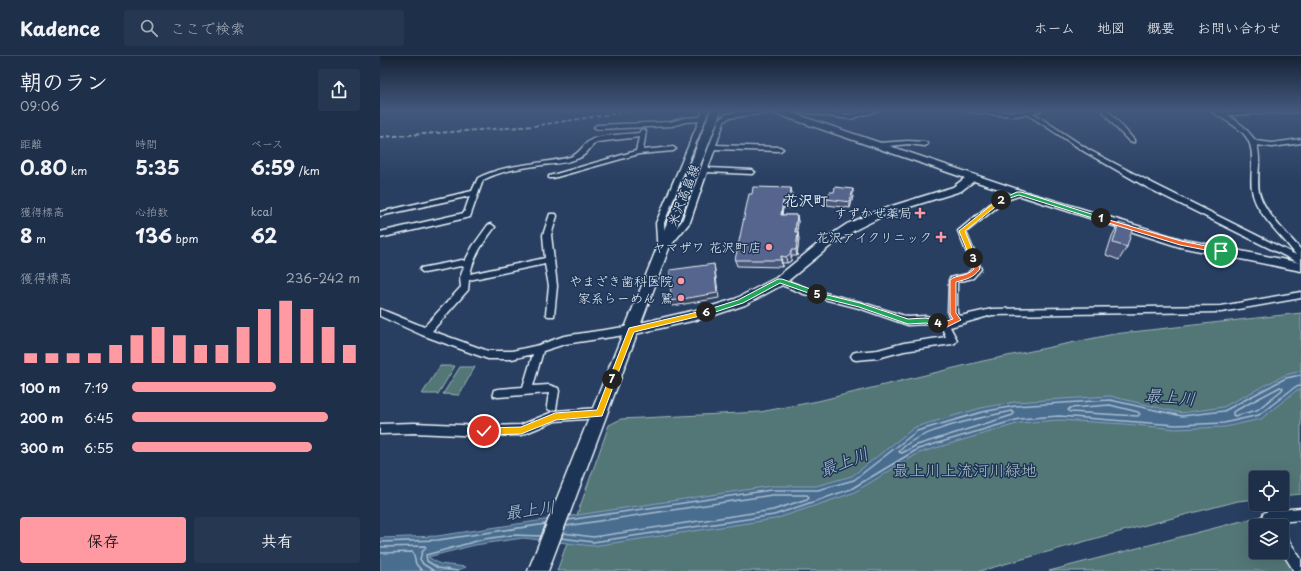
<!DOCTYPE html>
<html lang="ja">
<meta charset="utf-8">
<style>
body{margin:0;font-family:"Playpen Sans","Klee One",sans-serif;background:#263751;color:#f1f3f6;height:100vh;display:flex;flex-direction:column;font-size:15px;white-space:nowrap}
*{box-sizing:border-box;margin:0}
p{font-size:13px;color:#a1a9b5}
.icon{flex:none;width:22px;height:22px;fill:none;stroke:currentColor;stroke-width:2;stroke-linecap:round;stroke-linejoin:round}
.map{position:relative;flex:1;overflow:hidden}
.panel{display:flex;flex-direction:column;background:#1e2f4a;width:380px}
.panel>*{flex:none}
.tools{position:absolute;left:869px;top:415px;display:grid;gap:8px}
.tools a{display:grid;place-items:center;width:40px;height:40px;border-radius:4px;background:#1e2f4a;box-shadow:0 4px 16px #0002,0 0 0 1px #3c4a62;font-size:20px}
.pin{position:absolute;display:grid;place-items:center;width:34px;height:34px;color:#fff;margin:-17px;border:2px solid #fff;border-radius:50%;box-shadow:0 1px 4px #0007}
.km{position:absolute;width:20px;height:20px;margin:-10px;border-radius:50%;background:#222;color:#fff;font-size:11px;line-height:20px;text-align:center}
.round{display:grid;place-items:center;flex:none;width:42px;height:42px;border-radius:4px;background:#263751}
.head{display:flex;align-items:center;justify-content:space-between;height:68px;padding:0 20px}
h1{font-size:22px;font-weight:700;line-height:30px}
.stats{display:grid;grid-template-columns:repeat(3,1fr);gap:6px;height:68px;padding:4px 20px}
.stats div{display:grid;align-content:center}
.stats b{font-size:20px;font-weight:700}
.stats small{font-size:11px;font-weight:400}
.stats p{font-size:11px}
.chart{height:112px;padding:8px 20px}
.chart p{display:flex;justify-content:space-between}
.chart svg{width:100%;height:72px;margin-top:4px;stroke:#ff9aa2;stroke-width:6}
.action{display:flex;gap:8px;margin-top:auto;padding:8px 20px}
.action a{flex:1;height:46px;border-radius:4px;background:#ff9aa2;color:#111;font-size:16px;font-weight:700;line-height:46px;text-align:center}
.action a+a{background:#263751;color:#f1f3f6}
ul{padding:0 20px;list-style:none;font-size:13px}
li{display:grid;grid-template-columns:64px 48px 1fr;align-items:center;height:30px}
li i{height:10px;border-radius:5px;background:#ff9aa2}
header{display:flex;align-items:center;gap:24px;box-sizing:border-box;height:56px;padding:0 20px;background:#1e2f4a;border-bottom:1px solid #3c4a62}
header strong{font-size:19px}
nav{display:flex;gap:22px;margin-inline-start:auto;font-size:14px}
.search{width:280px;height:36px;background:#263751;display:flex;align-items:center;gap:10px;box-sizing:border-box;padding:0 14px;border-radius:4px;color:#a1a9b5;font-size:15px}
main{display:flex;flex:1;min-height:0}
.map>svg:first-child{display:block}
</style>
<header>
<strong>Kadence</strong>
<div class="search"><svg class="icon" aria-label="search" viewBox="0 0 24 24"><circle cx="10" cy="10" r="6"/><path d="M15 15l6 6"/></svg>ここで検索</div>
<nav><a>ホーム</a><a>地図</a><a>概要</a><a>お問い合わせ</a></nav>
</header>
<main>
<section class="panel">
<div class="head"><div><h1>朝のラン</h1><p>09:06</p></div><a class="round"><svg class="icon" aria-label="share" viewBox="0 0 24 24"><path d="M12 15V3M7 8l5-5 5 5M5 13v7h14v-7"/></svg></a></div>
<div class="stats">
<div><p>距離</p><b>0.80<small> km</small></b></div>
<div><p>時間</p><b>5:35</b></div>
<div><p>ペース</p><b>6:59<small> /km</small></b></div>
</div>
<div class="stats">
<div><p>獲得標高</p><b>8<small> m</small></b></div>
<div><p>心拍数</p><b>136<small> bpm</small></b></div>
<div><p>kcal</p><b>62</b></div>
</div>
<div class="chart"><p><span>獲得標高</span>236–242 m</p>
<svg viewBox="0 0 160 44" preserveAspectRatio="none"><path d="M5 44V38M15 44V38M25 44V38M35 44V38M45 44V33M55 44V27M65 44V22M75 44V27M85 44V33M95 44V33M105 44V22M115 44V11M125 44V6M135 44V11M145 44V22M155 44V33"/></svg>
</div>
<ul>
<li><b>100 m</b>7:19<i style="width:63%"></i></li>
<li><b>200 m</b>6:45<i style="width:86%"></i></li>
<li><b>300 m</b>6:55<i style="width:79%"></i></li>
</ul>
<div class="action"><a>保存</a><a>共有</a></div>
</section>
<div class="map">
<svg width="921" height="515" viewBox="0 0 921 515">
<rect width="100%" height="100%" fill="#283f62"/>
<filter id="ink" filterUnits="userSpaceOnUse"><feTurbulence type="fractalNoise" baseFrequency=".025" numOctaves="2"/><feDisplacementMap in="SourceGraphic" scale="8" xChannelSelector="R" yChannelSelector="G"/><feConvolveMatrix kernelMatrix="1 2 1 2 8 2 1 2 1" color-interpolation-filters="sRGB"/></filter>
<g filter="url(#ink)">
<g fill="#537676" stroke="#9eb4b7">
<polygon points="921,257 921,438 902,440 902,422 876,422 876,443 858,445 724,480 600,515 177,515 229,369 241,363 380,356 438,345 603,305 734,278"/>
<polygon points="60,310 75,310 58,338 42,338"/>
<polygon points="80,311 95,311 79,339 63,338"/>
<polygon points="881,460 887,470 876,470 876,496 902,496 914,515 669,515"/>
</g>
<polygon fill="#496d8f" stroke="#89a2b9" points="921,315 921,334 917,334 881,363 845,371 796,373 745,368 679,364 640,367 539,397 473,437 395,463 213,490 143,482 95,489 48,501 60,508 86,511 77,515 0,515 0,482 57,480 391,430 436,430 472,420 535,371 601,352 634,346 730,340 801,357 843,351 905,319"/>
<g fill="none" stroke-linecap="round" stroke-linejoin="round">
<polyline stroke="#a8bcce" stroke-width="1" points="911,321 921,319"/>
<g stroke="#a8bcce" stroke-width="1.5">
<polygon points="900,331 903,332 902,334 877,354 855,360 853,359 853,356"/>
<polygon points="730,349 758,356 760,358 758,360 690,356 688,354 690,352"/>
<path d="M632,355L634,357L633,359L537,389L522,397L519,396C534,374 605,361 632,355Z"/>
<polyline points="188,464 391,434 438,434 474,424 537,375 602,356 635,350 730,344 802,360 844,355 906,322 916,320"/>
<polyline points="183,477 213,481 393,454 427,443 429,441 427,439 392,439 186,470"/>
<polyline points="181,482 213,486 394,459 471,433 538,393 639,363 679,360 796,369 844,367 879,359 915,331 921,330"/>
<polyline points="0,486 58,484 166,468"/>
<polyline points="0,491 45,490 46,492 42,496 40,503 43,508 54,515"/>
<polyline points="0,497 33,496 36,508 42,515"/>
<polyline points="77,515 58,512 47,505 46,499 104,483 133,479 161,480"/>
</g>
<g stroke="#e8f1f8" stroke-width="3">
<g id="street">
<polygon points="323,54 329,54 326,60 330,62 325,64 284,167 285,186 302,165 338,65 346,58 380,54 398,54 395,56 348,62 344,66 336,89 400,91 403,93 400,95 335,93 328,112 372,114 375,116 372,118 327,116 310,166 288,193 285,194 284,199 278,199 276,167 319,65 305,66 292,70 217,73 214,71 217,69 291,66 304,62 320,61"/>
<polygon points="417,54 433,54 470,59 491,54 501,54 470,63 420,56"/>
<path d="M586,54L634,56L663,54L653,57L709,94L774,128L916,199C903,181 884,165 875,145C865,122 881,96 863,77C853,67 840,62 830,54H838L842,56L921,54V56L848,59L863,70L876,85L892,87L921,83V87L892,91L877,89C882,105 876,121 879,136C884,157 908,178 921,194V208L768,132L705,96L647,58L634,60L589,56Z"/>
<polygon points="722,54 728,54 754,84 754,86 750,86 739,75"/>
<path d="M263,73L266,75L263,94L293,91L296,93L293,95L259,98L173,122H169V120L256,95L259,81L217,86C210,90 207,99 199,102C188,107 174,108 162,109C141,112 122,114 103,124L90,161L0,182V176L84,157L90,140L0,160V156L92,135L98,122C127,107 159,109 190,101C200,98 202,89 211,84C219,79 249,78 259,77L261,74Z"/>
<polygon points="528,85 545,86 548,88 545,90 528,88 499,91 496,89 499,87"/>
<polygon points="639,135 642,135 642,139 626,144 586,176 601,213 593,222 577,226 577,257 580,260 612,253 841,250 921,236 921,242 841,256 612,259 570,271 577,284 575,287 572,288 524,295 498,302 476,304 473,303 471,300 473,297 476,296 498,294 524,287 566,281 562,272 546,268 528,269 479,252 424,238 397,227 396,225 400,222 429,233 480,246 528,261 546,260 565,265 572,263 568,258 569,224 570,222 587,218 593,212 578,175 620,140"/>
<path d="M170,158H176L177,160L171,179L177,230L174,260H168L166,258L169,230L165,208L89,224L88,234L52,275L108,295H132L159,289L184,280L251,270L254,271L256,274L254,277L251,278L185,288L163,295L153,330L169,329L178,332L179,335L176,353L172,355L168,353L167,350L169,337L118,341L114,340L113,337L114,334L118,333L143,331L153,298L132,303H108L42,279L0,260V253L44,271L81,231L80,222L84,211L81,210L44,217L40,214L41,212L82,204L85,205L93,190L108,169L111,168L115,171C104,186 94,199 90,218L165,202L163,179Z"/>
<polygon points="219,352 223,354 224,357 223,360 219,362 175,365 141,379 104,380 34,377 0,378 0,368 34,367 104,370 141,369 175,355"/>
<polygon points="921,452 921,464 898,466 900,470 887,470 882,461 884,457 888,455"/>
<polygon points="902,478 906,480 921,503 921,515 914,515 902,496"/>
</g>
</g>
<g stroke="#e8f1f8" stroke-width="3">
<polygon id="secondary" points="390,54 403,54 643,135 801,183 921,207 921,215 800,191 594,125 581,135 507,158 475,174 448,192 404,228 365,249 329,261 251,279 246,278 244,274 246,270 251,269 329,251 355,243 396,222 440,186 467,168 499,154 573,131 585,122 391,56"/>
</g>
<g stroke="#e8f1f8" stroke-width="3">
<polygon id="primary" points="319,96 324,99 168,515 148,515 314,99"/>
</g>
<use href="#street" fill="#1d3557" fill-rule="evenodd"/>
<use href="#secondary" fill="#1d3557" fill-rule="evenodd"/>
<use href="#primary" fill="#1d3557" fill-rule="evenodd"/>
<polyline stroke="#e8f1f8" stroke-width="2" stroke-dasharray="4.5 2.5" stroke-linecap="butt" points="0,81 153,70 258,54"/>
<g stroke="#e8f1f8" stroke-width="13" stroke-linecap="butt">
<polyline id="primary-bridge" points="319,99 336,54"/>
</g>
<use href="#primary-bridge" stroke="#1d3557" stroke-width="10"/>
</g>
<g fill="#485779" stroke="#e8f1f8">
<polygon points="411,132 412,138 410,152 403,152 402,159 417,159 418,166 417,176 419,183 417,200 411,200 411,205 407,207 402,207 402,211 357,210 355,204"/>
<polygon points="473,140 470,152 447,149 447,143"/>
<polygon points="739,167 747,191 739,204 726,199 732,180"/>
</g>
<g fill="#3b4763" stroke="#e8f1f8">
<polygon points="411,132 412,138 410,152 410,145"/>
<polygon points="473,133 473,140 470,152 470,146"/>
<polygon points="403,145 403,152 401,165 401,159"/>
<polygon points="417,159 418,166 416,183 415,176"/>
<polygon points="418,176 419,183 417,200 416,194"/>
<polygon points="411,194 411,205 407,207 406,201"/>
<polygon points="401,200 402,207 402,211 401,204"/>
<polygon points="334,208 335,214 339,242 293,250 291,245"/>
</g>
<g fill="#54658d" stroke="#e8f1f8">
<polygon points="373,131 411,132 410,145 403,145 401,159 417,159 415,176 418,176 416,194 411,194 410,198 406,201 401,200 401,204 355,204 369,138 372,138"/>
<polygon points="455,131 473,133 470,146 447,143 450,136 454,136"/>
<polygon points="739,167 753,171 747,191 733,187"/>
<polygon points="334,208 337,237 291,245 290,214"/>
</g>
</g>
<linearGradient id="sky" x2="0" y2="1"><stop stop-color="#162336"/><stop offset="0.43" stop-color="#42587c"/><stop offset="1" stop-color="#42587c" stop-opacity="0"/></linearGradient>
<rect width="921" height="126" fill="url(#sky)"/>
<polygon fill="#f0652b" stroke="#fff" points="719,161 801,185 841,193 844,195 841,197 800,189 719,164"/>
<polygon fill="#22a559" stroke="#fff" points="637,136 641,136 724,162 719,164 639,139 621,145 619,144"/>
<polygon fill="#f5b400" stroke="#fff" points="620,142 624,144 585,175 596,202 591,204 579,175"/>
<path fill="#f0652b" stroke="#fff" d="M593,200L596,202L600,213C593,222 587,223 576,226V257L581,264L565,272L556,269V266H564L573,263L570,258V224C577,218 585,222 594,213L590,202Z"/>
<polygon fill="#22a559" stroke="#fff" points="435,236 480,247 528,263 546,262 561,266 562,267 558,270 546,267 528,268 479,251 435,240"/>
<polygon fill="#22a559" stroke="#fff" points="398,223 402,223 439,236 440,238 437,240 400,227 363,247 326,259 322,256 323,255 358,244"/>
<polygon fill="#f5b400" stroke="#fff" points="326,254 329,256 328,258 254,276 235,325 230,325 229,323 249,272"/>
<polygon fill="#f5b400" stroke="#fff" points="230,320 235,320 236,323 222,360 176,364 141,378 104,379 100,375 104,372 141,371 175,357 217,354"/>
<g fill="#ff9aa2" stroke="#1d3557" stroke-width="1.5">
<path d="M538 151h4v4h4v4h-4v4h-4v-4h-4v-4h4z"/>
<path d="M559 175h4v4h4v4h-4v4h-4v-4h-4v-4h4z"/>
<circle cx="389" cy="191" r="4"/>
<circle cx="301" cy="225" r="4"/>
<circle cx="301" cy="242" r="4"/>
</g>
<g text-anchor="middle" stroke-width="3" stroke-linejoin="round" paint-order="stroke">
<g font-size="13" fill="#e8f1f8" stroke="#1d3557">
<text transform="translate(303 139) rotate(-69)" y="5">米沢高畠線</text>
</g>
<g font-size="13" fill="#e8f1f8" stroke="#1d3557" text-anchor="end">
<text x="532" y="162">すずかぜ薬局</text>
<text x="552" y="186">花沢アイクリニック</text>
<text x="381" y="196">ヤマザワ 花沢町店</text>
<text x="293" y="230">やまざき歯科医院</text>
<text x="293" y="247">家系らーめん 鷲</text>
</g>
<g font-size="15" font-weight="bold" fill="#e8f1f8" stroke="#1d3557">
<text x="426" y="150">花沢町</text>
</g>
<g font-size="16" fill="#acc0c4" stroke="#1d3557">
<text x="585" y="420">最上川上流河川緑地</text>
</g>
<g font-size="17" font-style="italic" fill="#b0c3d3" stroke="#1d3557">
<text transform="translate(790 341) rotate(5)" y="6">最上川</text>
<text transform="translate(464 406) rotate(-22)" y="6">最上川</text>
<text transform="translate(150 454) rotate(-8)" y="6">最上川</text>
</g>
</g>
</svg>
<div class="tools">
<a><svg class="icon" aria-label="locate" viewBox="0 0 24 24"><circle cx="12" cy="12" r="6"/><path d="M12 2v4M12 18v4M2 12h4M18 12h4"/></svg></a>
<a><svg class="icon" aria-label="layers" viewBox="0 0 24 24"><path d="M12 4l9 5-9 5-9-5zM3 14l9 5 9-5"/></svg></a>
</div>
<div class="pin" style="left:841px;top:195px;background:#1e9e55"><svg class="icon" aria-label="arrive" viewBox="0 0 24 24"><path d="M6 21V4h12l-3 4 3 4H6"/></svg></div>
<div class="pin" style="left:104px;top:375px;background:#d93025"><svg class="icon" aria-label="check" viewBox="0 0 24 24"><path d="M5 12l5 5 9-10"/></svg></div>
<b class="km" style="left:721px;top:162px">1</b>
<b class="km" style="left:621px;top:144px">2</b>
<b class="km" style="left:593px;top:202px">3</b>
<b class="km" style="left:558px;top:267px">4</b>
<b class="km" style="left:437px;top:238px">5</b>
<b class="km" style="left:326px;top:256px">6</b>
<b class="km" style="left:232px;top:323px">7</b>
</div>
</main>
